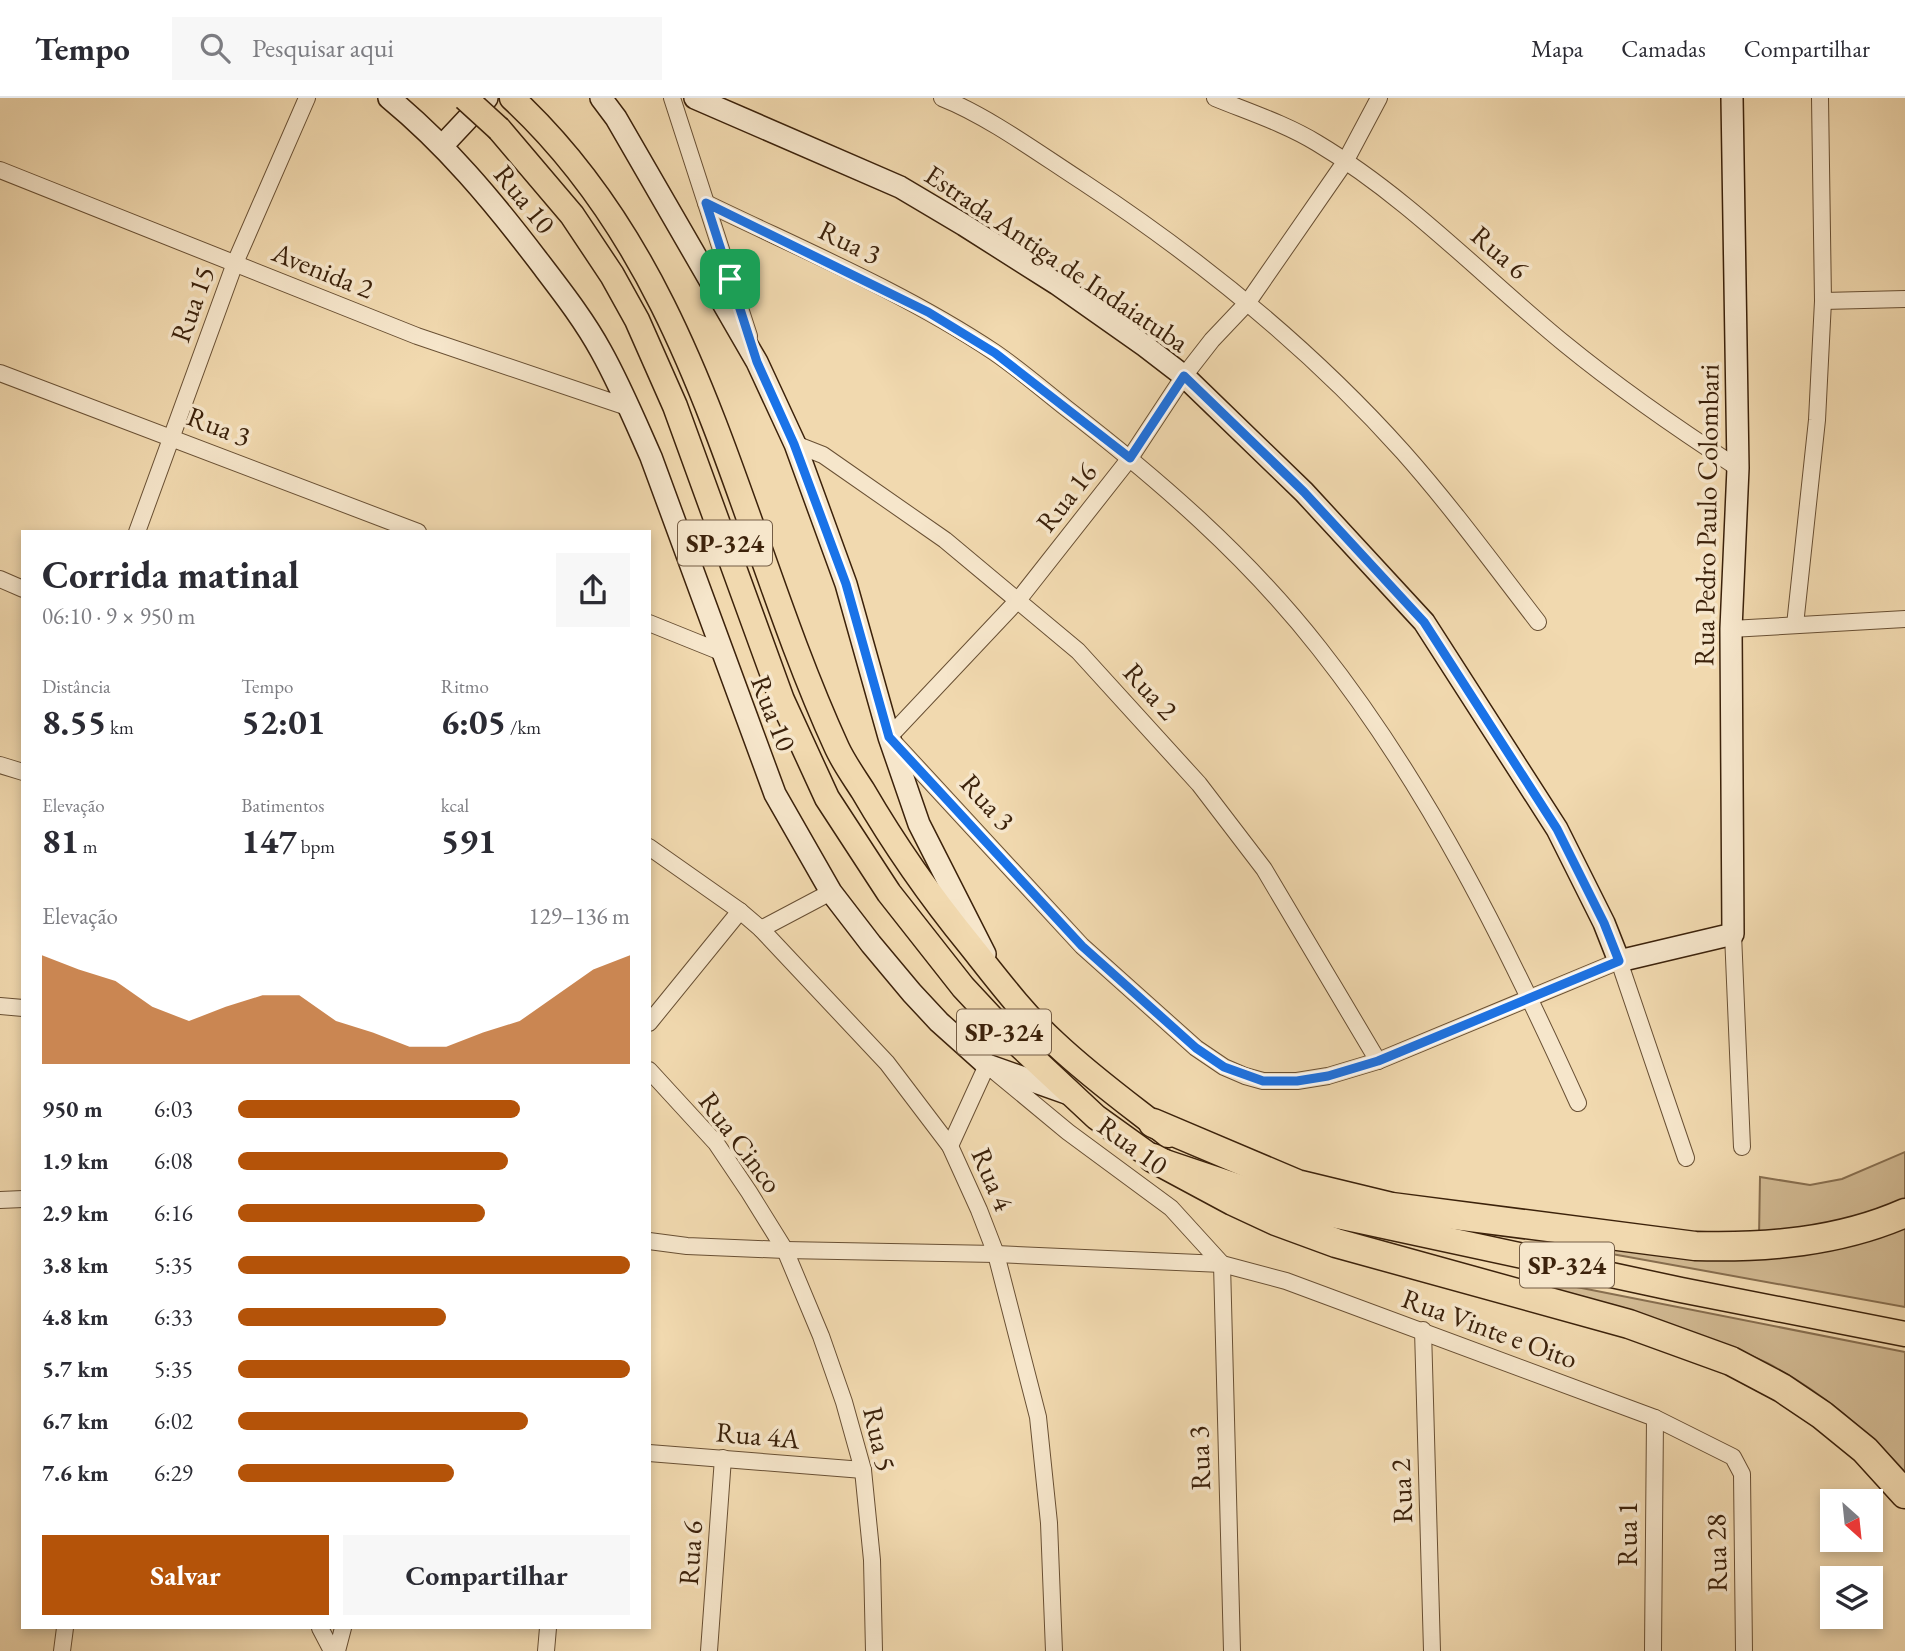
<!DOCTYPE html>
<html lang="pt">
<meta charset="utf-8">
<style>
body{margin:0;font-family:"EB Garamond",serif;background:#f7f7f7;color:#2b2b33;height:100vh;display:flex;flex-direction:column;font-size:26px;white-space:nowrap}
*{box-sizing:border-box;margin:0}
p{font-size:23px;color:#7c7c81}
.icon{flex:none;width:38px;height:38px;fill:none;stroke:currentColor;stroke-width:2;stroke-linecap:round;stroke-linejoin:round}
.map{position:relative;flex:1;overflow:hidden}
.details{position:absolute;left:21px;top:432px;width:630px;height:1099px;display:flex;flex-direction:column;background:#fff;border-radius:0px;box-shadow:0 4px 10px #0003}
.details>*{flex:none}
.needle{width:46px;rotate:153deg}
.tools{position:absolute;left:1820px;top:1391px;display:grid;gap:14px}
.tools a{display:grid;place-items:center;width:63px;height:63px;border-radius:0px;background:#fff;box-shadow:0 4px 10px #0003;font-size:35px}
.pin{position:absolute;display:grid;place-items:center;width:60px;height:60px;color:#fff;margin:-30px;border-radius:14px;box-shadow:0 4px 10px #0006}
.round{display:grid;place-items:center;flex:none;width:74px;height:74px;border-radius:0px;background:#f7f7f7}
.overview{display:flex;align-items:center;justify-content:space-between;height:119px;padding:0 21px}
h1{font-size:38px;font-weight:700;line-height:52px}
.stats{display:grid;grid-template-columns:repeat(3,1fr);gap:10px;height:119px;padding:7px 21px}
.stats div{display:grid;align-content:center}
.stats b{font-size:35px;font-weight:700}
.stats small{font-size:19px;font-weight:400}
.stats p{font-size:19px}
.chart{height:196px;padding:14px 21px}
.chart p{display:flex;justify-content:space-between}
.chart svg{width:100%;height:126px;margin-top:7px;fill:#b45309;opacity:.7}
.primary-button{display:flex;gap:14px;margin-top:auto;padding:14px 21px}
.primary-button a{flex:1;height:80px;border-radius:0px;background:#b45309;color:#fff;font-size:28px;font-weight:700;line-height:80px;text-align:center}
.primary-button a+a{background:#f7f7f7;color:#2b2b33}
ul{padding:0 21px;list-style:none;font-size:23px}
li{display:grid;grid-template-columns:112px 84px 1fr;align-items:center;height:52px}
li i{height:18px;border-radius:9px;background:#b45309}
header{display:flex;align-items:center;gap:42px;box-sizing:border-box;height:98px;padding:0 35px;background:#fff;border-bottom:2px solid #e1e1e2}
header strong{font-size:33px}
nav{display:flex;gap:38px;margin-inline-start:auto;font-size:24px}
.search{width:490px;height:63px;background:#f7f7f7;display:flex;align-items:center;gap:18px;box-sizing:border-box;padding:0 24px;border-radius:0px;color:#7c7c81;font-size:26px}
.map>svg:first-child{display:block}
</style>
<header>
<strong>Tempo</strong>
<div class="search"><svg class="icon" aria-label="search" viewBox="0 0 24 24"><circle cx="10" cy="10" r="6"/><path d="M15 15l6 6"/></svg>Pesquisar aqui</div>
<nav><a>Mapa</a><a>Camadas</a><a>Compartilhar</a></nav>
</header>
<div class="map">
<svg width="1905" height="1553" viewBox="0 0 1905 1553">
<rect width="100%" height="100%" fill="#f1d9af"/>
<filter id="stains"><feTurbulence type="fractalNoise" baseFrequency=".00286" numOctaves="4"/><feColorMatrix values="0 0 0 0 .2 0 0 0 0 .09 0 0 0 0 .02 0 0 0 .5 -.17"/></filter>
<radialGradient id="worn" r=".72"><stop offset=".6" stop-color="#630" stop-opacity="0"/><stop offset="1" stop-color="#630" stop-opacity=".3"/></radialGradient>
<g fill="#d2ba93" stroke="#876e4f" stroke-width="2">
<polygon points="1905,1054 1905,1103 1869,1117 1759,1139 1760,1079 1810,1087 1842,1081"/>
<polygon points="1905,1125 1905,1209 1551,1145 1714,1160"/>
<path d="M1526,1179L1905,1254V1374C1865,1331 1819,1292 1767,1265C1731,1247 1693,1237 1656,1225C1610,1211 1563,1197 1517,1183Z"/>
</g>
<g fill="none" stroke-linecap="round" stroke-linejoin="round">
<g stroke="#695034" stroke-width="18">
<g id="minor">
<polyline points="672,0 749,238"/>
<path d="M942,0C988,18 1041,57 1083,84C1200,161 1309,249 1403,354C1451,408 1494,467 1538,524"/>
<path d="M1215,0C1249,14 1286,26 1317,45C1409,100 1483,179 1565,246C1620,291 1678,331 1738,370"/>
<polyline points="1379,0 1345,64 1248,204 1212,242 1184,278 1130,360 1019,501 889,639 1082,848 1196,950 1224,969 1245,978 1263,983 1297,983 1328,978 1378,963 1619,863 1686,1060"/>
<polyline points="0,72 417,238 630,310"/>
<path d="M706,105C803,152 904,194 994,254C1019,271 1042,291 1066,310C1158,381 1247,458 1319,550C1428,688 1506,846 1578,1005"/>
<polyline points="1823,203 1905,201"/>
<polyline points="0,275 418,434"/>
<polyline points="795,346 823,357 945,442 1078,553 1199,686 1264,771 1378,963"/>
<polyline points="137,434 235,165 307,0"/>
<polyline points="0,481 23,491"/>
<polyline points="649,525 721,554"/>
<polyline points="1795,527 1817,322 1823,203 1820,0"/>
<polyline points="1731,531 1905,521"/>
<polyline points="0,667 23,674"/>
<polyline points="649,749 740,813 761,831 887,965 950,1048 979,1112 996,1156 1038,1319 1049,1425 1054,1553"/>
<polyline points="761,831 831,794"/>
<polyline points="1733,836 1742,1049"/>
<polyline points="0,908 23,910"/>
<polyline points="649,925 740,813"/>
<polyline points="649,972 716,1045 749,1094 785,1152 821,1238 844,1304 863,1372 872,1462 874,1553"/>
<polyline points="950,1048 987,967 1068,1034 1171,1110 1222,1166"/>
<polyline points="0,1102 23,1101"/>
<polyline points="649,1143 687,1148 785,1152 996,1156 1222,1166 1286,1183 1655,1320 1733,1359 1742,1376 1744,1553"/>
<polyline points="1222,1166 1232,1553"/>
<polyline points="1423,1232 1432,1553"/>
<polyline points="649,1355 863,1372"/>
<polyline points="320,1530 332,1553"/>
<polyline points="62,1553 65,1530"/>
<polyline points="337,1553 343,1530"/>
<polyline points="546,1553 548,1530"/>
<polyline points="709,1553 723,1360"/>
<polyline points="1653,1553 1655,1320"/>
</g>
</g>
<g stroke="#3c220b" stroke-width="24">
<g id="secondary">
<path d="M389,0C446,47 492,102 537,161C559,190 583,220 601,253C620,287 635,323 651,359L775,696L831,794L871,846L912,895L939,924L987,967L1072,997"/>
<polyline points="601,0 616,20 757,264 795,346 846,486 889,639 919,726 985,856"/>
<polyline points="695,0 900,89 964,127 1057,186 1145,248 1184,278 1304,394 1424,524 1557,731 1604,825 1619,863 1733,836 1731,531 1738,370 1732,0"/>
<polyline points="442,48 487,0"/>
</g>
</g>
<g stroke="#3c220b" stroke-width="27">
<g id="trunk">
<path d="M512,0C700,174 735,427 837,650C844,665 854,679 863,693C895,748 930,798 970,847C997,881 1024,917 1056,946C1091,979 1130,1007 1168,1037"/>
<polyline points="499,31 572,117 612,177 637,222 675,308 782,602 827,700 889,795 963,889 1004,933 1096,1019 1153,1060 1305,1111 1681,1192 1905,1236"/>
</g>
</g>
<g stroke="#3c220b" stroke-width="31">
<g id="motorway">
<path d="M1153,1025L1297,1086L1392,1109L1695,1148C1766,1150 1839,1144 1905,1115"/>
<polyline points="1153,1060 1233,1103 1276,1123 1336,1145 1629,1226 1731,1263 1782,1290 1822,1317 1865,1352 1905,1396"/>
</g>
</g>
<use href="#minor" stroke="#f6e6cb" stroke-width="16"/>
<use href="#secondary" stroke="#f6e6cb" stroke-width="21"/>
<use href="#trunk" stroke="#f1d9af" stroke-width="24"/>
<use href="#motorway" stroke="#f1d9af" stroke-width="28"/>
<g stroke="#3c220b" stroke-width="27" stroke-linecap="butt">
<polyline id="trunk-bridge" points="465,0 499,31"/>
</g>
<use href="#trunk-bridge" stroke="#f1d9af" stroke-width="24"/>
</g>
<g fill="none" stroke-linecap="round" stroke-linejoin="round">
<g stroke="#fff" stroke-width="14">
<polygon id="route" points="706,105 928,214 995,255 1130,360 1184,278 1304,394 1424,524 1557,731 1604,825 1619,863 1378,963 1328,978 1297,983 1263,983 1224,969 1196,950 1082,848 889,639 846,486 794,346 757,264"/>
</g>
<use href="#route" stroke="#1a73e8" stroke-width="9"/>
</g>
<g text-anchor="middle" stroke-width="7" stroke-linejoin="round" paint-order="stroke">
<g fill="#f6e6cb" stroke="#745d45" stroke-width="2">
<rect x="678" y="422.5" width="94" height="45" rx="5"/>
<rect x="957" y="911.5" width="94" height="45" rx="5"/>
<rect x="1520" y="1144.5" width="94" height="45" rx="5"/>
</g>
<g font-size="26" font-weight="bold" fill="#3c220b">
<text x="725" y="454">SP-324</text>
<text x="1004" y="943">SP-324</text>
<text x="1567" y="1176">SP-324</text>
</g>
<g font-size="28" fill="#3c220b" stroke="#f6e6cb">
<text transform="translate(525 101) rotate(51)" y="10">Rua 10</text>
<text transform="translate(850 144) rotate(26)" y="10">Rua 3</text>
<text transform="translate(1500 154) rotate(41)" y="10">Rua 6</text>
<text transform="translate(1057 160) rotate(34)" y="10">Estrada Antiga de Indaiatuba</text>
<text transform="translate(323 172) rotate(22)" y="10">Avenida 2</text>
<text transform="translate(192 206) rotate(-70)" y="10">Rua 15</text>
<text transform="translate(219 328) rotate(21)" y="10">Rua 3</text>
<text transform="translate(1066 399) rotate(-52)" y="10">Rua 16</text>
<text transform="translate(1706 417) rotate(-89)" y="10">Rua Pedro Paulo Colombari</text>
<text transform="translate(1151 593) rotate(48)" y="10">Rua 2</text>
<text transform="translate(774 615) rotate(69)" y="10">Rua 10</text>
<text transform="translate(988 704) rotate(48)" y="10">Rua 3</text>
<text transform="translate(741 1044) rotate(53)" y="10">Rua Cinco</text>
<text transform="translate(1133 1047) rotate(36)" y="10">Rua 10</text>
<text transform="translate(993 1081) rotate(67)" y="10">Rua 4</text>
<text transform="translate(1490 1230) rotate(20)" y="10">Rua Vinte e Oito</text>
<text transform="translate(758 1337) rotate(5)" y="10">Rua 4A</text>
<text transform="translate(880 1341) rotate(77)" y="10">Rua 5</text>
<text transform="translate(1199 1360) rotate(-92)" y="10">Rua 3</text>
<text transform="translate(1401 1393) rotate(-92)" y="10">Rua 2</text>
<text transform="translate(1627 1436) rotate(-90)" y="10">Rua 1</text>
<text transform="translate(690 1455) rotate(-86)" y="10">Rua 6</text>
<text transform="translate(1716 1455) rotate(-91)" y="10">Rua 28</text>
</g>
</g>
<rect width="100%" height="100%" filter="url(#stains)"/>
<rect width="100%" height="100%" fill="url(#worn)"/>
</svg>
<div class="tools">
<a><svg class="needle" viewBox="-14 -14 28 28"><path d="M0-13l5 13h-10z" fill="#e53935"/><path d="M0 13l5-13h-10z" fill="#7c7c81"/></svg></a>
<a><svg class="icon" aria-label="layers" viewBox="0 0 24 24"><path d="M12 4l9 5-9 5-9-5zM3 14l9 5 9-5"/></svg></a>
</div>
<div class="pin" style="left:730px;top:181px;background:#1e9e55"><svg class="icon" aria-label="arrive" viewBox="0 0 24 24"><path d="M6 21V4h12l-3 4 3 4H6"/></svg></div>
<section class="details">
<div class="overview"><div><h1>Corrida matinal</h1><p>06:10 · 9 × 950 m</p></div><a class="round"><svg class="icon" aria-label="share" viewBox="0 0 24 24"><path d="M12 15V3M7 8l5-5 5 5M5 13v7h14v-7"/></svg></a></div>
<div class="stats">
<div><p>Distância</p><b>8.55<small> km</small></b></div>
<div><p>Tempo</p><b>52:01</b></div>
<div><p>Ritmo</p><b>6:05<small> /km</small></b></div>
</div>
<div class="stats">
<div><p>Elevação</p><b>81<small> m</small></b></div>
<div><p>Batimentos</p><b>147<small> bpm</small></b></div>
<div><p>kcal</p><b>591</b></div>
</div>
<div class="chart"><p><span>Elevação</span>129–136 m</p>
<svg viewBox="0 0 160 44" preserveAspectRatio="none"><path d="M0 44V6L10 11L20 15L30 24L40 29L50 24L60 20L70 20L80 29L90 33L100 38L110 38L120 33L130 29L140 20L150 11L160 6V44z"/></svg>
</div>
<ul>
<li><b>950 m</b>6:03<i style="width:72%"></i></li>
<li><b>1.9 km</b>6:08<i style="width:69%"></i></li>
<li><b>2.9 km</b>6:16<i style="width:63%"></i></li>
<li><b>3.8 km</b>5:35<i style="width:100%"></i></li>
<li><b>4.8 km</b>6:33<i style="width:53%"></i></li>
<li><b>5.7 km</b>5:35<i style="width:100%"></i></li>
<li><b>6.7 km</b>6:02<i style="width:74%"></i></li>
<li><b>7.6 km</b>6:29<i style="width:55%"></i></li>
</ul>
<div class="primary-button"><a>Salvar</a><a>Compartilhar</a></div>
</section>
</div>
